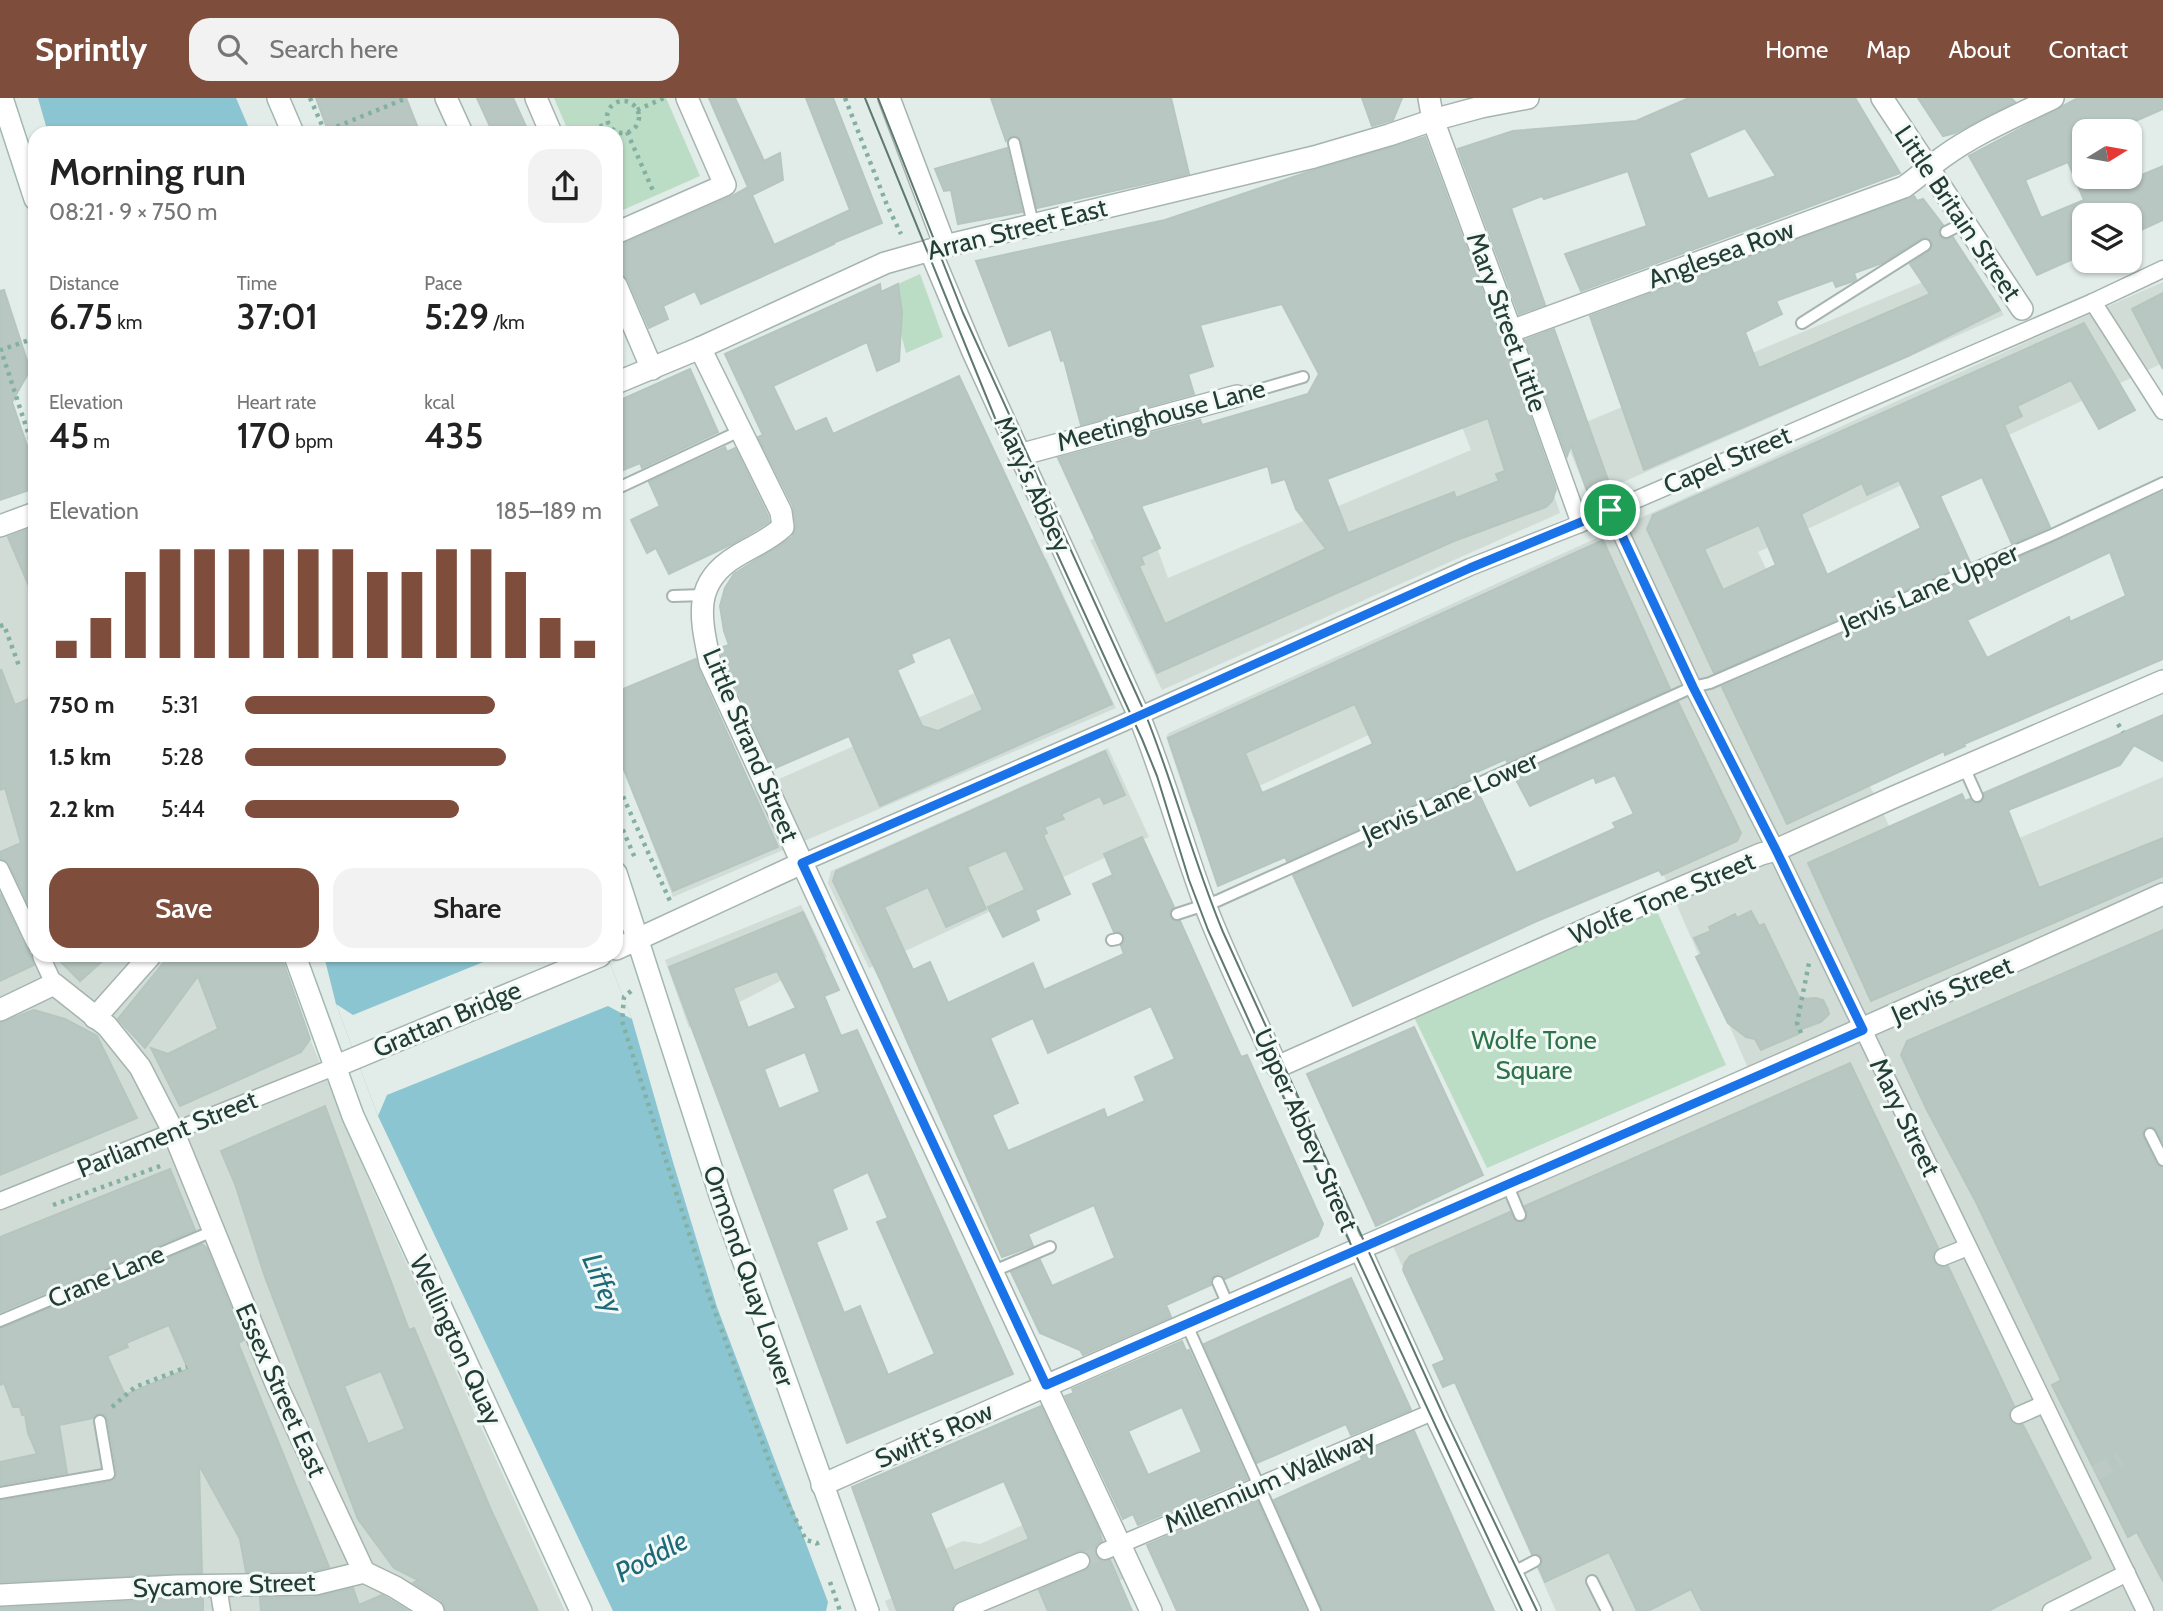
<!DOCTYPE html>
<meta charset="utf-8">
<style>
body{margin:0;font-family:Cabin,sans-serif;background:#f2f2f2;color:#222;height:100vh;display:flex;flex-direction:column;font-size:26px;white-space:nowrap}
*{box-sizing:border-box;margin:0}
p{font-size:23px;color:#767676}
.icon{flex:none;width:38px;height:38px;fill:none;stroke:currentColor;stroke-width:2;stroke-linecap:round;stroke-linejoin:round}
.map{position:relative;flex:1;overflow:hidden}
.drawer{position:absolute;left:28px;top:28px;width:595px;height:836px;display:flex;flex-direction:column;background:#fff;border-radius:21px;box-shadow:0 2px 5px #0004}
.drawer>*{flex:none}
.needle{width:46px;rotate:79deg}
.buttons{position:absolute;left:2072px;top:21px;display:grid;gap:14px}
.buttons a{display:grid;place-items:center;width:70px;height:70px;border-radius:14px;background:#fff;box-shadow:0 2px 5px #0004;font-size:35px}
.pin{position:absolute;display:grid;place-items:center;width:60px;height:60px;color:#fff;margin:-30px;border:4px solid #fff;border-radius:50%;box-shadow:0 2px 7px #0007}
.round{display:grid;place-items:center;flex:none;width:74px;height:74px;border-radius:21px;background:#f2f2f2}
.headline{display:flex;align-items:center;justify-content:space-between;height:119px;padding:0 21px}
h1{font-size:38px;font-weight:600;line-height:52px}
.figures{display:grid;grid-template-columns:repeat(3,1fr);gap:10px;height:119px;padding:7px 21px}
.figures div{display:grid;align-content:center}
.figures b{font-size:35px;font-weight:600}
.figures small{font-size:19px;font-weight:400}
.figures p{font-size:19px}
.chart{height:196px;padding:14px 21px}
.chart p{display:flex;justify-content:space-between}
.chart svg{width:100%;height:126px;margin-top:7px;stroke:#7f4d3c;stroke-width:6}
.cta{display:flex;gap:14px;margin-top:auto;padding:14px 21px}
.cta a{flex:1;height:80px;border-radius:21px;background:#7f4d3c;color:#fff;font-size:28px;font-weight:600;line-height:80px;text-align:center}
.cta a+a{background:#f2f2f2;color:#222}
ul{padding:0 21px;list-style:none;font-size:23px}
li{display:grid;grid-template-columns:112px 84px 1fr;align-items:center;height:52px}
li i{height:18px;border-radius:9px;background:#7f4d3c}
header{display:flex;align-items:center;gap:42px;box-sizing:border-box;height:98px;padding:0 35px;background:#7f4d3c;color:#fff}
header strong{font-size:33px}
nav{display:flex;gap:38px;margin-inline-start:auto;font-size:24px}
.search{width:490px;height:63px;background:#f2f2f2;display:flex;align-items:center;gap:18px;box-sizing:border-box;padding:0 24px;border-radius:21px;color:#767676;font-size:26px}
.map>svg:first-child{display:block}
</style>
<header>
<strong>Sprintly</strong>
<div class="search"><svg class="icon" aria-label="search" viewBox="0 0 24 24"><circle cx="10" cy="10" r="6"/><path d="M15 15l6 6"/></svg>Search here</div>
<nav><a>Home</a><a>Map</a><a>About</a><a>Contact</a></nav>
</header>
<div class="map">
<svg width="2163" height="1513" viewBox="0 0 2163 1513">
<rect width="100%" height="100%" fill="#e2ece8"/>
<g fill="#d1dcd7">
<polygon points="1971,164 2004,217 1589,399 1562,334"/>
<polygon points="2163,184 2163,265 1758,454 1916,784 2163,679 2163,986 2063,1056 2163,1284 2163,1513 1556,1513 1393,1148 1754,984 1563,546 1193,719 1166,639 1169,635 2031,242"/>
<polygon points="1494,218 1560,415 1162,592 1090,442 1146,419 1168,480 1471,352 1430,246"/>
<polygon points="33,428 35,431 35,858 281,858 310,941 374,1094 565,1513 0,1513 0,440 8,439"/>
<polygon points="1046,460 1116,610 673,799 649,738 1068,554 1032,465"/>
<polygon points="1108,650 1149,739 869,870 828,785 831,773"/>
<polygon points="801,807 827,859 689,930 665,862"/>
<polygon points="1094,1413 1125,1480 1054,1513 889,1513 885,1503 938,1480 929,1458 963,1443 980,1446 1023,1427 1029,1441"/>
</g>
<g fill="#bcddc5">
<polygon points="554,0 666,0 700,78 616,115 616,35 569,35"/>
<polygon points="920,176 943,239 906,255 901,236 902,214 898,186"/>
<polygon points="1656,811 1726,967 1487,1070 1413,917"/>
</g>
<g fill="#8bc5d1">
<polygon points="38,0 236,0 251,35 48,35"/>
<polygon points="324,858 607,858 632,921 673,1064 717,1209 828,1504 826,1513 613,1513 378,1018 336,906"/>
</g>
<polygon fill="#e2ece8" points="498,858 607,858 632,921 608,908 387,997 378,1018 336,906 353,917"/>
<g fill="#b8c7c1" stroke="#b5c6bf" stroke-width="2" fill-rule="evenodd">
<polygon points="316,0 406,0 420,35 329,35"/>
<polygon points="477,0 513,0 529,35 493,35"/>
<polygon points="709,0 735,0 764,63 780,55 783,82 752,97 774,147 850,112 806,0 833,0 882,125 833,145 834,146 701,206 695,193 663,208 668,221 649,230 628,182 623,176 616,174 616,149 730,99 748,89"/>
<polygon points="991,0 1171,0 1189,76 1037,110 1021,43 1017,38 1013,37 1006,43"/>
<polygon points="1362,0 1402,0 1393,22 1372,28"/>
<path d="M1689,0H1855L1900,75L1581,193L1565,156L1647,128L1628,73L1544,101L1542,98L1511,110L1545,207L1519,216L1458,51L1513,33L1636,23ZM1745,30L1776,78L1708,101L1689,55Z"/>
<polygon points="1918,0 2011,0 2015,4 1955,35 1943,38"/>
<path d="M2078,0H2163V11L2113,33H2084V79H2137L2163,68V122L2130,137V117H2084V156L2037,177L1969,58ZM2068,64L2084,102L2041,120L2025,82Z"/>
<path d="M1425,39L1499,238L1504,244L1556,391L1552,403L1546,409L1454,443L1157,575L1058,360L1200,322L1202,327L1308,296L1319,276L1282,206L1200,227L1213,268L1188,276L1194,296L1081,327L1064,262L1061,263L1051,231L1009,248L976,163L1165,122L1305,75ZM1488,320L1505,373L1496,376L1499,383L1456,400L1454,394L1348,435L1327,381ZM1268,368L1272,385L1285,381L1296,411L1326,451L1165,526L1139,468L1144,466L1141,459L1160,450L1141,408Z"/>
<polygon points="1007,50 1022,114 958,126 951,92 944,93 935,71"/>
<path d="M1914,98L1917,103L1923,101L1943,127L1938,133L1941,140L1946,142L1953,139L1954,141L2000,212L1908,258L1644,372L1590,218ZM1924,139L1932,143V151L1910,166L1930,196L1759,270L1745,234L1782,216L1776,203L1833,182L1836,189L1854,183L1856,181L1854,175L1882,165Z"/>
<path d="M880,186L881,194L898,186L902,214L899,263L877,273L867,244L773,288L795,334L826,320L833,336L959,278L1112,606L880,708L849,638L773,671L723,561L720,550L729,547L724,533L720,508L725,490L734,476L792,439L796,428L793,408L758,339L763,337L725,256ZM950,539L983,612L938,633L922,628L897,572L914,564L911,556Z"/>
<polygon points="4,192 30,272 12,304 35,371 35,390 0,402 0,193"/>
<polygon points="2163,195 2163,271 2132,211"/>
<path d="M2084,225L2135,312L2099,331L2071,282L2017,308L2022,318L2004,327L2050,429L2012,446L1982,379L1940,398L1970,464L1714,575L1647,431L1653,417ZM1899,382L1921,430L1827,477L1801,416L1862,385L1867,397ZM1759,427L1776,467L1723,492L1704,451Z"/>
<polygon points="1554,231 1609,385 1587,393 1571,347 1567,358 1525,242"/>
<polygon points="690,271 718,334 642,370 640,365 616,375 616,304"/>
<polygon points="725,349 727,354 735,350 768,418 769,424 732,446 669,476 656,450 647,455 631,422 660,408 649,384"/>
<path d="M2163,394V561L1964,646L1965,648L1945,657L1944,653L1787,726L1722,589L1976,478L1979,483L2019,462L2018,460ZM2110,454L2126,498L2070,524L2069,519L1987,560L1967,522Z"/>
<polygon points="35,429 35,502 8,439"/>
<path d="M1603,442L1670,591L1507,664L1506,661L1470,677L1471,680L1287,763L1285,759L1218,788L1168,640ZM1355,606L1373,646L1262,695L1245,655Z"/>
<polygon points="696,561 698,570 778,749 673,793 616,652 616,594"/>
<polygon points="1,571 15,607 35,598 35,820 9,767 5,762 0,761 0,754 21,745 5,690 0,692"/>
<polygon points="1678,604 1741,735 1737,743 1662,777 1659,772 1537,823 1353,908 1293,777 1478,694 1516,775 1616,730 1613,725 1634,716 1615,677 1596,685 1594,679 1530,708 1514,678"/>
<polygon points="2163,617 2163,663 2134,647 2120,667 2008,712 2039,790 2163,740 2163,778 1871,903 1808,765 1962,696 1965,703 1970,701 1973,705 1980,705 1984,702 1984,695"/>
<path d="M1105,653L1125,697L1104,706L1100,698L1061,716L1064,721L1044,729L1047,735L1043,737L1070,796L1035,812L1039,822L1003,839L988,809L1025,792L1006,752L967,769L986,811L946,829L928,789L884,809L913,872L930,864L948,905L1033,865L1044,892L1124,856L1121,848L1124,844V839L1120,834H1114L1093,786L1113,777L1104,756L1142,739L1174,809L1170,814V819L1175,823H1180L1241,959L1247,957L1323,1126L1318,1138L1225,1181L1220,1176L1214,1177L1210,1182L1211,1187L1166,1207L1171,1219L1083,1257L1080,1252L1040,1235L1011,1174L1040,1162L1052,1188L1115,1160L1094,1107L1028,1136L1033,1148L1002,1159L880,881L833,783L836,773ZM1151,908L1175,961L1135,979L1145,1003L1107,1020L1104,1011L1008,1053L992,1017L1018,1005L990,940L1033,920L1048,955Z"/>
<polygon points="0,796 26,849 31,855 34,867 0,883"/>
<polygon points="1751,813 1759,828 1764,826 1800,901 1816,900 1823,902 1828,912 1829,916 1821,924 1796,933 1798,936 1761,952 1755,941 1746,939 1728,925 1696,859 1702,856 1694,840 1711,833 1709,829 1735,816 1737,820"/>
<path d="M803,814L839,892L824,898L841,938L857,932L1013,1276L847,1345L669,869ZM777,873L796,910L748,930L733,890ZM805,954L820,994L779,1011L764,971ZM868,1074L888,1120L877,1124L935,1256L888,1277L860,1208L844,1215L816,1144L847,1131L832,1091Z"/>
<polygon points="2163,832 2163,1044 2154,1029 2146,1029 2142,1036 2156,1066 2163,1070 2163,1483 2137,1434 2128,1439 2052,1287 2061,1282 1976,1104 1927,1012 1901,957 1907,943"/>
<polygon points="55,858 108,858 80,883"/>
<polygon points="169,858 281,858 310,941 301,954 180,1008 151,950 168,956 218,931 198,878 145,950 118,921"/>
<polygon points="34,912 65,921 97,938 137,1020 0,1077 0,925"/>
<polygon points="1414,929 1483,1077 1376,1128 1307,976"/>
<polygon points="1850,965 1938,1150 1933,1157 1934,1164 1941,1169 1948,1168 2014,1308 2009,1315 2010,1322 2017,1327 2023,1327 2091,1460 1988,1513 1702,1513 1691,1491 1648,1513 1637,1513 1609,1454 1545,1484 1539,1470 1542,1467 1542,1460 1539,1456 1532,1456 1455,1284 1443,1289 1433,1267 1445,1262 1403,1172 1405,1165 1410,1158 1510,1114 1516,1124 1524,1124 1528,1117 1525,1108"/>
<path d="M325,1008L409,1232L414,1230L491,1412L538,1513H446L441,1502L413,1485L418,1482L394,1470L358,1421L265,1179L235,1086L221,1053ZM381,1273L405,1331L368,1346L344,1288Z"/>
<polygon points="170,1071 195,1132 0,1214 0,1139"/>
<path d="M202,1146L207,1150L244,1242L238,1245L329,1469L313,1473L246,1474L240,1441L199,1367L202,1475L0,1484V1403L110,1384L114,1383L117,1375L108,1322L106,1318L99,1315L93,1320L59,1327L67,1375L0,1387V1364L37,1356L28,1335L25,1317H22L20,1309H13L4,1285L0,1287V1231ZM169,1227L188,1271L125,1297L107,1258L128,1249L126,1245Z"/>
<polygon points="1351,1180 1411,1312 1351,1337 1346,1326 1257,1365 1204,1246"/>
<path d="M1182,1243L1186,1253L1189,1252L1247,1381L1138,1427L1133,1416L1123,1421L1065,1298L1074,1295L1072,1291ZM1182,1309L1202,1354L1148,1377L1128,1333Z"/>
<path d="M1041,1308L1099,1432L1102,1443L1096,1447V1458L1103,1463L1110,1462L1132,1513H1048L1039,1492L1089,1470L1091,1460L1088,1455L1082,1453L958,1503L953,1507L952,1513H897L852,1389ZM1004,1383L1029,1441L954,1473L930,1415Z"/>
<polygon points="1414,1333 1494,1513 1323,1513 1274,1402 1362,1362 1360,1356"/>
<polygon points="1256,1400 1306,1513 1177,1513 1147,1447"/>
<polygon points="353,1490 359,1507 382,1497 408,1513 261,1513 260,1500 315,1499"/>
<polygon points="177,1501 203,1501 203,1513 0,1513 0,1510"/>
</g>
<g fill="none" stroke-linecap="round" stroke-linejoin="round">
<g stroke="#bcc9c4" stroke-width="16" stroke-dasharray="16 8" stroke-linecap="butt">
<polyline points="2096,1375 2120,1361"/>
<polyline points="1081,1463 1105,1453"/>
</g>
<g stroke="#a5b4af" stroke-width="14">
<g id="service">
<polyline points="1014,45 1033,126"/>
<polyline points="1946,134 1964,125"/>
<polyline points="1802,225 1925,147"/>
<polyline points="1237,298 1303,279"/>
<polyline points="616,391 742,332"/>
<polyline points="673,498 704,497"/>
<polyline points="1964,669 1977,698"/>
<polyline points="1177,816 1217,803 1693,589 1710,585 2054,436 2163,385"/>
<polyline points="1112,842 1117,841"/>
<polyline points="1277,969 1360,1151"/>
<polyline points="2150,1036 2163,1062"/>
<polyline points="1507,1086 1520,1117"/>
<polyline points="994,1173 1050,1149"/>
<polyline points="1218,1184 1228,1207"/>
<polyline points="0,1223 213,1133"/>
<polyline points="1186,1225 1315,1513"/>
<polyline points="0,1395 109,1376 100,1323"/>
<polyline points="1512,1475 1535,1463"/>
<polyline points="1592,1483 1607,1513"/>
</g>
</g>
<g stroke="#a5b4af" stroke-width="19">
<g id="pedestrian">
<polyline points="2093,204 2163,313"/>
<polyline points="1511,233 1580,426"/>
<polyline points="1610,412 1693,589 1776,752 2145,1513"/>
<polyline points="802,765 1123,625 1470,469 1580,426 2093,204 2163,171"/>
<polyline points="0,771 35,845"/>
<polyline points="41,858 54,886"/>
<polyline points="0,1103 334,969"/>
<polyline points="1943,1159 1968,1149"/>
<polyline points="2019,1317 2044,1306"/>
<polyline points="1105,1453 1435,1313"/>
<polyline points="218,1488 222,1513"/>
<polyline points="962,1513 1081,1463"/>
<polyline points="2051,1513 2127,1475"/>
</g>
</g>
<g stroke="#a5b4af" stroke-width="24">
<g id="minor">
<polyline points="446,0 462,35"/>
<polyline points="536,0 551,35"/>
<polyline points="889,0 945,148"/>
<path d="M1429,0L1433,22L1511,233L1904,89C1917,80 1929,69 1943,59C1976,35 2016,18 2053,0"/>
<polyline points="1882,0 2022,211"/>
<polyline points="616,135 725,87 687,0"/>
<path d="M930,152L973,254L1139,618C1164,678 1181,742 1204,804C1225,860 1253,914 1277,969L1652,802L1761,756L1776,752L1894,699L2163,583"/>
<polyline points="616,187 652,271"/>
<path d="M700,250L781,414L783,429C769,442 753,448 737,458C691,485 701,521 710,565L868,908L1151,1513"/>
<polyline points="616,285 700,250 885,165 945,148 1314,59 1389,37 1433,22 1481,9 1528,0"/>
<polyline points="1019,357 1237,298"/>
<polyline points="0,428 35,415"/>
<polyline points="638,841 802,765"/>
<polyline points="0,912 54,886 107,928 140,969 173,1033 277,1288 364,1474 395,1489 433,1513"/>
<polyline points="95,920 150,858"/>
<polyline points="1360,1151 1439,1324 1530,1513"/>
<path d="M822,1387C1268,1188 1718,998 2163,796"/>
<polyline points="0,1497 177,1488 315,1486 364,1474"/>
</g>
</g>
<g stroke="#a5b4af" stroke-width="24">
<g id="tertiary">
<polyline points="616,851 638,841"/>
<polyline points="334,969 600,858"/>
</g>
</g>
<g stroke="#a1b8b0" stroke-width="24">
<g id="secondary">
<polyline points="2,0 35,101"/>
<polyline points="278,0 293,35"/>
<polyline points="616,775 721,1100 868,1513"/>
<polyline points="295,858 353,1018 581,1513"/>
</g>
</g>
<g stroke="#83b0a2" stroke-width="4.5" stroke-dasharray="3.5 5" stroke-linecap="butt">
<polyline points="310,0 325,34"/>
<polyline points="845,0 887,107 901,136"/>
<circle cx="623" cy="19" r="16"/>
<polyline points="637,12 664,0"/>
<polyline points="627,34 654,95"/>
<polyline points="321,35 407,0"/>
<polyline points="584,35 608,25"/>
<polyline points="35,240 1,252 35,356"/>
<polyline points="35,309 30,311 35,328"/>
<polyline points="0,528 4,527 19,568"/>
<polyline points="2118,626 2123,634"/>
<polyline points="616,683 670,803"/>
<polyline points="616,716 635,760"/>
<polyline points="631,893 624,899 622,923 706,1189 776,1382 806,1442 817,1445 818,1449"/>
<polyline points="1801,935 1797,925 1809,865"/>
<polyline points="53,1107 163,1067"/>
<polyline points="112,1309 135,1289 187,1269"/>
<polyline points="830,1484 840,1513"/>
</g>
<use href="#service" stroke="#fff" stroke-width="10"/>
<use href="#pedestrian" stroke="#fff" stroke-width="16"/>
<use href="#minor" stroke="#fff" stroke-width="21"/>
<use href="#tertiary" stroke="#fff" stroke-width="21"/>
<use href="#secondary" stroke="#fff" stroke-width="21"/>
<g stroke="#5d7972" stroke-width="2">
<polyline points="865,0 995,320 1142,641 1157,678 1189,782 1208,832 1324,1089 1522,1513"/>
<path d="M878,0L963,215L1145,615C1174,687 1193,762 1223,834L1445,1321L1537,1513"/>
</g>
</g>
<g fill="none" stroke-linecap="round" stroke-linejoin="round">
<g stroke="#fff" stroke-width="14">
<polygon id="route" points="1610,412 1693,589 1776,752 1863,932 1046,1287 802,765 1123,625 1470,470"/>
</g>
<use href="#route" stroke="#1a73e8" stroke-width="9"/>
</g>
<g text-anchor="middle" stroke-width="6" stroke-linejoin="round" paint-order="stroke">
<g font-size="26" fill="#223d36" stroke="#f3f9f6">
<text transform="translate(1958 115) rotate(56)" y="9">Little Britain Street</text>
<text transform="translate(1017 131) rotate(-14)" y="9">Arran Street East</text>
<text transform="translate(1721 156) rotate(-20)" y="9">Anglesea Row</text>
<text transform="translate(1507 224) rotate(70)" y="9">Mary Street Little</text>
<text transform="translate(1161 317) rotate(-15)" y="9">Meetinghouse Lane</text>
<text transform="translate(1727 362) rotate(-23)" y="9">Capel Street</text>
<text transform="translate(1033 386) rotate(65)" y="9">Mary's Abbey</text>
<text transform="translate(1929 490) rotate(-23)" y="9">Jervis Lane Upper</text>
<text transform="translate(751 647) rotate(67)" y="9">Little Strand Street</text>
<text transform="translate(1450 699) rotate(-24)" y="9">Jervis Lane Lower</text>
<text transform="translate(1662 800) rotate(-23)" y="9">Wolfe Tone Street</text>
<text transform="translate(1952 892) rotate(-24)" y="9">Jervis Street</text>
<text transform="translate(447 921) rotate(-23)" y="9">Grattan Bridge</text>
<text transform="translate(1905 1019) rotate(64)" y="9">Mary Street</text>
<text transform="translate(1306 1032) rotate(66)" y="9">Upper Abbey Street</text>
<text transform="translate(167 1036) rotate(-22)" y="9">Parliament Street</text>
<text transform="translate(106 1178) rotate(-23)" y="9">Crane Lane</text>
<text transform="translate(749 1178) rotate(71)" y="9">Ormond Quay Lower</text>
<text transform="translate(456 1242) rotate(65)" y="9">Wellington Quay</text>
<text transform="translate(281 1292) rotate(66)" y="9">Essex Street East</text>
<text transform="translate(934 1337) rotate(-24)" y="9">Swift's Row</text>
<text transform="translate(1270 1383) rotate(-23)" y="9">Millennium Walkway</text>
<text transform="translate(224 1487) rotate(-2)" y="9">Sycamore Street</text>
</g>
<g font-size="26" fill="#2d7449" stroke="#f3f9f6">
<text x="1534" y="951">Wolfe Tone<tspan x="1534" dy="30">Square</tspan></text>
</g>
<g font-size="28" font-style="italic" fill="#1d6979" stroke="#f3f9f6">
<text transform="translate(603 1185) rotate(67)" y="10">Liffey</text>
<text transform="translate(651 1458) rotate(-28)" y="10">Poddle</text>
</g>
</g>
</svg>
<div class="buttons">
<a><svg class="needle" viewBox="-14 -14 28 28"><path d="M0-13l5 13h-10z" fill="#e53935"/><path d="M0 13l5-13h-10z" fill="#767676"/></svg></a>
<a><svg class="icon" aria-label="layers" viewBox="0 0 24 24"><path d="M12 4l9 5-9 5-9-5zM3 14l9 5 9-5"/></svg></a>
</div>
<div class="pin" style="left:1610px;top:412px;background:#1e9e55"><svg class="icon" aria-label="arrive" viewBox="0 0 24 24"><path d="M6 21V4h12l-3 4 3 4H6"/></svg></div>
<section class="drawer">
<div class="headline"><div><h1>Morning run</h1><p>08:21 · 9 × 750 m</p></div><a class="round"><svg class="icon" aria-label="share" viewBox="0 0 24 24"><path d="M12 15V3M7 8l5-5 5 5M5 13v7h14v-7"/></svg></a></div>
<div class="figures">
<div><p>Distance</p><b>6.75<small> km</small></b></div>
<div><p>Time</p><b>37:01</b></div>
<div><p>Pace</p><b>5:29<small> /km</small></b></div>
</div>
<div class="figures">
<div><p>Elevation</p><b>45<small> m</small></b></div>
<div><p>Heart rate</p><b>170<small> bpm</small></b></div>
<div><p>kcal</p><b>435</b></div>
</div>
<div class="chart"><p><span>Elevation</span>185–189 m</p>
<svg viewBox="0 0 160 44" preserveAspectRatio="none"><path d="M5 44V38M15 44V30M25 44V14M35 44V6M45 44V6M55 44V6M65 44V6M75 44V6M85 44V6M95 44V14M105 44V14M115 44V6M125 44V6M135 44V14M145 44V30M155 44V38"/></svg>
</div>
<ul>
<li><b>750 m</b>5:31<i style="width:70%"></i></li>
<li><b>1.5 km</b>5:28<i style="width:73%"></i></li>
<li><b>2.2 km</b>5:44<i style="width:60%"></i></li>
</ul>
<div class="cta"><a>Save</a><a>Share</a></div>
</section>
</div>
